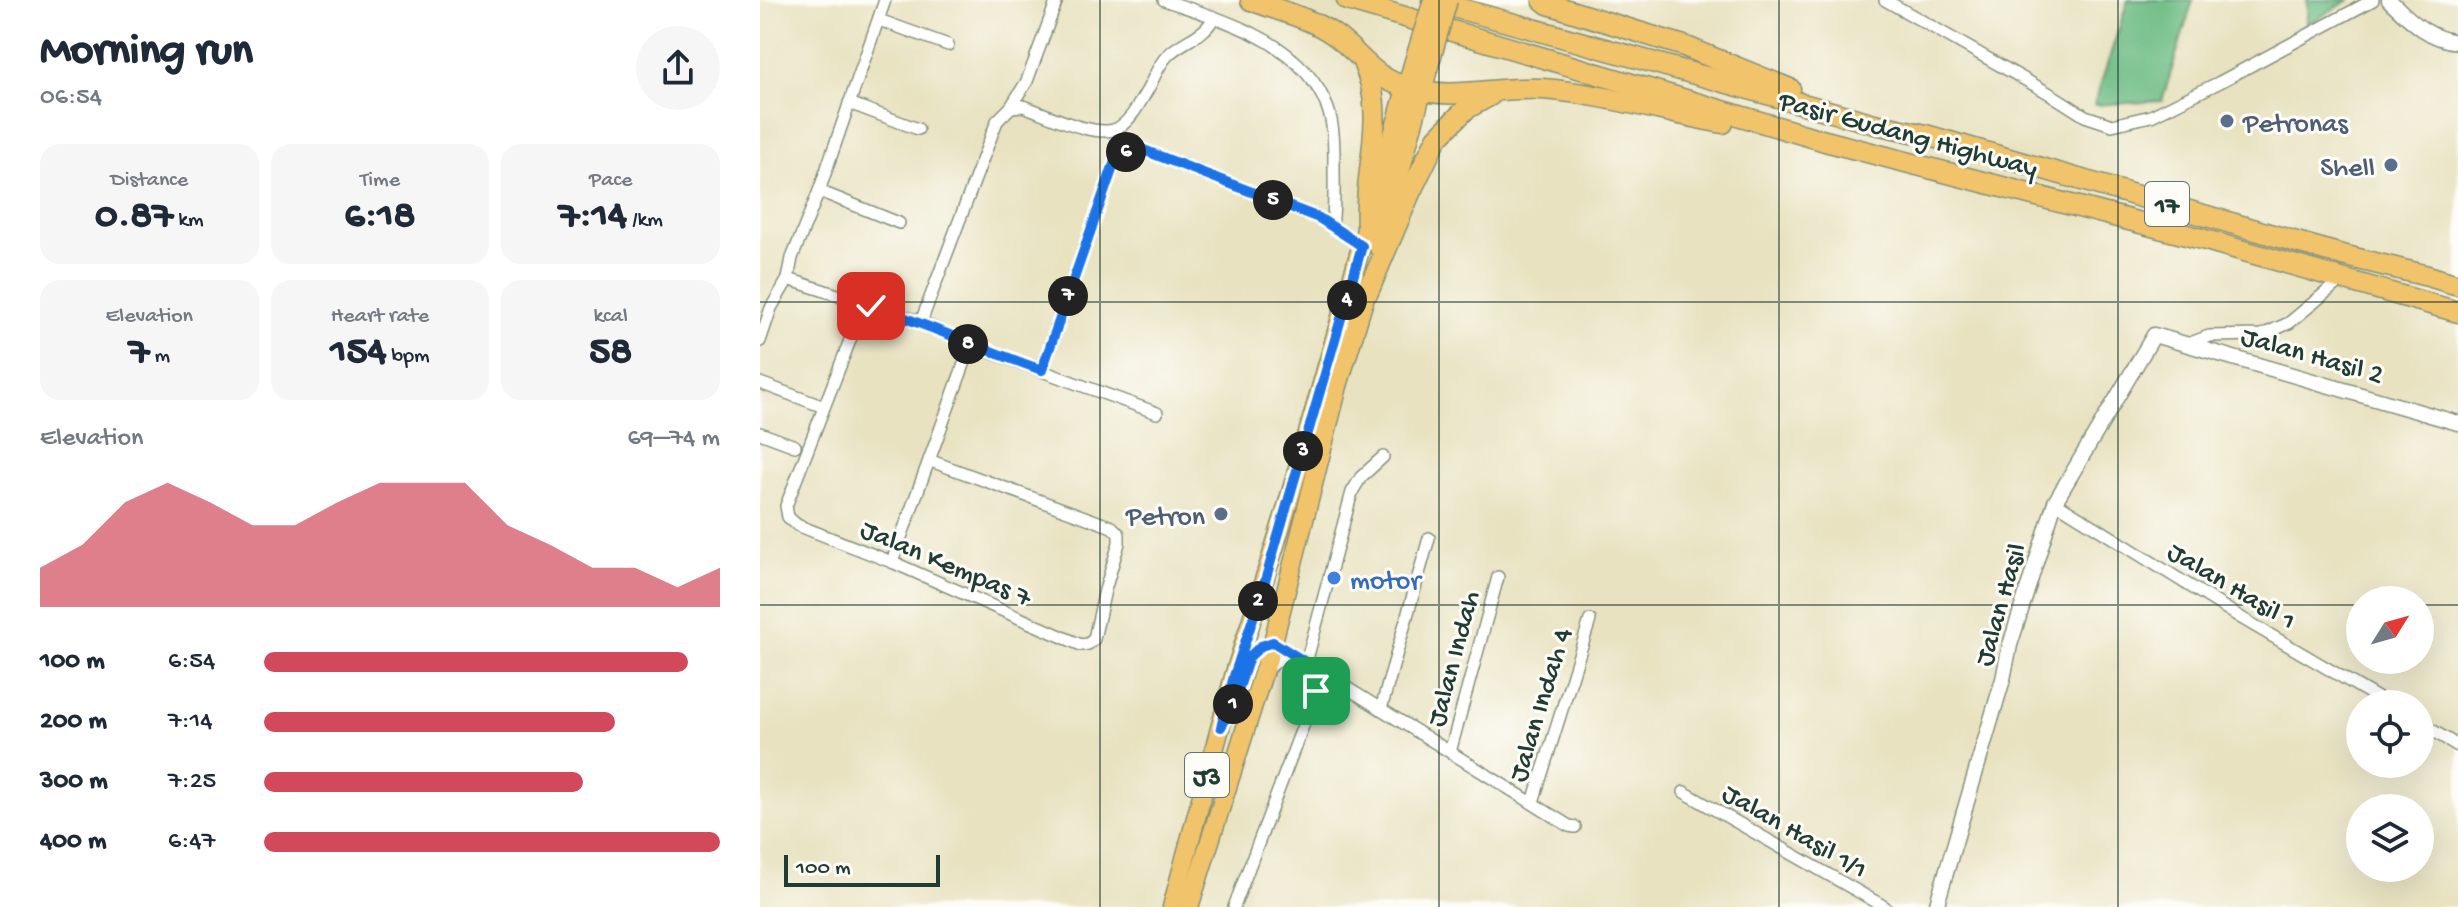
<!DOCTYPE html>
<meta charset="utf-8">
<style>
body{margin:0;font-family:"Gochi Hand",sans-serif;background:#f6f6f7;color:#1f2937;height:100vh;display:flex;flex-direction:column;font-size:30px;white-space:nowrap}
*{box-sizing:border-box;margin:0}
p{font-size:26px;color:#747a83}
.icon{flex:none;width:44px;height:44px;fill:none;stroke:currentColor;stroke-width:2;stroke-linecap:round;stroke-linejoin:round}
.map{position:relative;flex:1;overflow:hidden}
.sheet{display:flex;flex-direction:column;background:#fff;width:760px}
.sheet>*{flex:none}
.needle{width:52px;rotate:53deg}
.fabs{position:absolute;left:1586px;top:586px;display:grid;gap:16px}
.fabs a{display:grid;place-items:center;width:88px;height:88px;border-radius:50%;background:#fff;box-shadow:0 8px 32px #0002;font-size:40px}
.scale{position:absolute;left:24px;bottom:20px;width:156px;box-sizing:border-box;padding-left:8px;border:4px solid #1f3d34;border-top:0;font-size:22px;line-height:28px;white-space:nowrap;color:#1f3d34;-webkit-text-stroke:6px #fdfcf7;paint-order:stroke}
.pin{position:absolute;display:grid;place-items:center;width:68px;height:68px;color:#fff;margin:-34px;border-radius:16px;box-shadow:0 4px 12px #0006}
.km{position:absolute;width:40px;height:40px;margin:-20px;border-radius:50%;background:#222;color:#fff;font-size:22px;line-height:40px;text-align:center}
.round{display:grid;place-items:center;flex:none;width:84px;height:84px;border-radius:42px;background:#f6f6f7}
.summary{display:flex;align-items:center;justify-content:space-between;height:136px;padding:0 40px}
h1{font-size:44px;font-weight:700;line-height:60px}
.figures{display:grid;grid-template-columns:repeat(3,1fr);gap:12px;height:136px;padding:8px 40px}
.figures div{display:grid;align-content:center;border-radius:20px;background:#f6f6f7;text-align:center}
.figures b{font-size:40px;font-weight:700}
.figures small{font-size:22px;font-weight:400}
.figures p{font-size:22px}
.chart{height:224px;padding:16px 40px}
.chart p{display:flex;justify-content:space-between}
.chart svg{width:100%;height:144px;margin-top:8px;fill:#d1495b;opacity:.7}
ul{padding:0 40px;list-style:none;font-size:26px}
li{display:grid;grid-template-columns:128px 96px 1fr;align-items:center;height:60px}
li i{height:20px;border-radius:10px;background:#d1495b}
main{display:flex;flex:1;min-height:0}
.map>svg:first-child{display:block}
</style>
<main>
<section class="sheet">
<div class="summary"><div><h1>Morning run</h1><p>06:54</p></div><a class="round"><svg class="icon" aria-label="share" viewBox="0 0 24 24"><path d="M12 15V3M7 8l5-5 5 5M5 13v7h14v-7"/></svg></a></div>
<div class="figures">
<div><p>Distance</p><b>0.87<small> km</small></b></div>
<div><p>Time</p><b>6:18</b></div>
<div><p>Pace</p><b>7:14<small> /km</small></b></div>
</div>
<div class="figures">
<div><p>Elevation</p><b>7<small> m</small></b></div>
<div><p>Heart rate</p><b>154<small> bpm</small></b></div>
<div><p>kcal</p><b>58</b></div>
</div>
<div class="chart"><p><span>Elevation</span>69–74 m</p>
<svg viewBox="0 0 160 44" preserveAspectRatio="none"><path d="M0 44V32L10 25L20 12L30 6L40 12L50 19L60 19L70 12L80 6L90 6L100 6L110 19L120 25L130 32L140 32L150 38L160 32V44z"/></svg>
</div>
<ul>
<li><b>100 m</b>6:54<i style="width:93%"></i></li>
<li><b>200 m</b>7:14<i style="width:77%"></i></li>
<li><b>300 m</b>7:25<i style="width:70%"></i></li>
<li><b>400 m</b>6:47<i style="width:100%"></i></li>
</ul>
</section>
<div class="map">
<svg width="1698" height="907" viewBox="0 0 1698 907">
<rect width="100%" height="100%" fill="#fdfcf7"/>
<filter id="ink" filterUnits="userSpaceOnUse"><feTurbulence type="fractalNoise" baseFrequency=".0125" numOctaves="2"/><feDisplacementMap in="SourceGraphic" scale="16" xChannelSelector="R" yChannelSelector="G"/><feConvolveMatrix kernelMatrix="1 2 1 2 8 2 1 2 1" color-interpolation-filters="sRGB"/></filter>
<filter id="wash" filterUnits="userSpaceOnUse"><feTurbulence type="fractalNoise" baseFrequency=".006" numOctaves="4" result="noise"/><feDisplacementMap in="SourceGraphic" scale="32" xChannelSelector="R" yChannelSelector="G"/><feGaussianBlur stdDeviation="1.8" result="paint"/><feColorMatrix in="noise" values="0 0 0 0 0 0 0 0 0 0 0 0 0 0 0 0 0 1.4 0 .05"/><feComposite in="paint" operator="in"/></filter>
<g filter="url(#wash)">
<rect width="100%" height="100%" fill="#e8e2c0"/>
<g fill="#72be87" stroke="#487e5e" stroke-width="2">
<polygon points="1368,0 1433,0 1402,101 1334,105"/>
<polygon points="1547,0 1589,0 1547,25"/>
</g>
</g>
<g filter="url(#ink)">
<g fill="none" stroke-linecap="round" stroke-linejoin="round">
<g stroke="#84907a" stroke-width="14">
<g id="minor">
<path d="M404,0C465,21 543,41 568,109C574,126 574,146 574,164C574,185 575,205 572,226"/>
<polyline points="1125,0 1292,95 1325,116 1352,125 1391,116 1460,82 1613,0"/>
<polyline points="119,20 188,45"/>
<polyline points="89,103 158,129"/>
<path d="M251,107L263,106C285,113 337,140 358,128C370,121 378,106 385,94C393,82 397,66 407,56C422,40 444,38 454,17"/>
<polyline points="59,191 139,223"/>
<polyline points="28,279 161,322 211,345 397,413"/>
<polyline points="104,304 26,506 28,517 37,525 132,562 321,645 328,644 334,639 345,590 359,543 359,534 352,527 171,461"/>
<polyline points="161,322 237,121 251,107 267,81 297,0"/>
<polyline points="0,341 11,308 28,279 32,258 59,191 125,0"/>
<polyline points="1428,344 1449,336 1502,335 1529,323 1582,279"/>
<polyline points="282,370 355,161 367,151 381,149 559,218 602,246"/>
<polyline points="0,383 64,407"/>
<polyline points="0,433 35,446"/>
<polyline points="1295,502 1483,619 1628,704"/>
<polyline points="132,562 211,345"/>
<polyline points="513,642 809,826 815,827"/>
<polyline points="546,663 592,492 601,477 623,457"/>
<polyline points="504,671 519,660 539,659"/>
<polyline points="621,709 669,538"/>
<polyline points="1660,723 1698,746"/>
<polyline points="690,752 738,577"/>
<polyline points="924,792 1125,907"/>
<polyline points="773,802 830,620"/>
<polyline points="474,907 563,673"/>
</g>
</g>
<g stroke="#84907a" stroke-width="17">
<g id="tertiary">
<path d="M1629,0C1650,20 1668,39 1698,42"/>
<polyline points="1176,907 1243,679 1250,645 1295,502 1394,335 1698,423"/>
</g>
</g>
<g stroke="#84907a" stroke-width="21">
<g id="primary">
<polyline points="619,248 669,66"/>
<polyline points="412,907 474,676 526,510 654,61"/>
<polyline points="429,907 513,642 578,386 610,281"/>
</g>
</g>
<g stroke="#84907a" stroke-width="23">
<g id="trunk">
<path d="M491,0C516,10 547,17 570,32C600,51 610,78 649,88C695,101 736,86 783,89C844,94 903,112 963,123"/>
<polyline points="587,0 1065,141 1442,239 1698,312"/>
<polyline points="783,0 788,4 924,46 1030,89"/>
<polyline points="672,1 1115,124 1166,135 1582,255 1668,276 1698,285"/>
<path d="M604,65C628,115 603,173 607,226"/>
<polyline points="608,292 650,193 677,138 706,109 731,95"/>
</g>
</g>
<use href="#minor" stroke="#fff" stroke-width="11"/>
<use href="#tertiary" stroke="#fff" stroke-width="14"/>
<use href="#primary" stroke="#f1c36a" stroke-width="18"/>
<use href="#trunk" stroke="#f1c36a" stroke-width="20"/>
<g stroke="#84907a" stroke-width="21" stroke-linecap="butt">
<g id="primary-bridge">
<polyline points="654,61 673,0"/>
<polyline points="669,66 688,0"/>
</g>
</g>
<use href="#primary-bridge" stroke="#f1c36a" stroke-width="18"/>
</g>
</g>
<g fill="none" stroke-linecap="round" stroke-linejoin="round" filter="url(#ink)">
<g stroke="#fff" stroke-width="16">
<path id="route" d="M111,306C169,325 224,350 282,370L355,161L367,151L381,149L559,218L602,246L503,588L474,676L461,727L473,706L489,657L501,646L513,642L563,673L556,691"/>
</g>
<use href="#route" stroke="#1a73e8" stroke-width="10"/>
</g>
<path fill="none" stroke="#1f3d34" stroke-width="2" stroke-opacity="0.55" d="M340,0V907M679,0V907M1019,0V907M1358,0V907M0,302H1698M0,605H1600M1660,605H1698"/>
<g fill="#5c6f8a" stroke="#fdfcf7" stroke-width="3">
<circle cx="1467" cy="121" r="8"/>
<circle cx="1631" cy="165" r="8"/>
<circle cx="461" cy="514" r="8"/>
</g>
<circle fill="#3f7fe0" stroke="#fdfcf7" stroke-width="3" cx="574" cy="578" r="8"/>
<g text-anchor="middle" stroke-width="6" stroke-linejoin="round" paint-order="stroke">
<g fill="#fdfcf7" stroke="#62766e" stroke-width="2">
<rect x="1385" y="182" width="44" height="44" rx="6"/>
<rect x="425" y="753" width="44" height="44" rx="6"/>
</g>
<g font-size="26" font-weight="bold" fill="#1f3d34">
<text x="1407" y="213">17</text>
<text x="447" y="784">J3</text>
</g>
<g font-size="28" fill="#4e5e75" stroke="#fdfcf7" text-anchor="end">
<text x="1483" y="131" text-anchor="start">Petronas</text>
<text x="1615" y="175">Shell</text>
<text x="445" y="524">Petron</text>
</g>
<g font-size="28" fill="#1f3d34" stroke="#fdfcf7">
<text transform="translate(1149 132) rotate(15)" y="10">Pasir Gudang Highway</text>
<text transform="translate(1553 353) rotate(16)" y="10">Jalan Hasil 2</text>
<text transform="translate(187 561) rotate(23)" y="10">Jalan Kempas 7</text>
<text transform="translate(1473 584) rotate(31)" y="10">Jalan Hasil 1</text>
<text transform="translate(1238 604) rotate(-74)" y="10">Jalan Hasil</text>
<text transform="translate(691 658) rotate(-75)" y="10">Jalan Indah</text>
<text transform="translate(778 704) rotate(-73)" y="10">Jalan Indah 4</text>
<text transform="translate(1036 829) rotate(30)" y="10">Jalan Hasil 1/1</text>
</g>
<g font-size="28" fill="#366cbe" stroke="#fdfcf7" text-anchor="start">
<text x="590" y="588">motor</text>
</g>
</g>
</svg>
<div class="fabs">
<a><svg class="needle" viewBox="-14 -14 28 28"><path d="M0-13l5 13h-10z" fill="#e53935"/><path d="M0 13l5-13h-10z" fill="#747a83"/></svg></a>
<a><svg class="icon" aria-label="locate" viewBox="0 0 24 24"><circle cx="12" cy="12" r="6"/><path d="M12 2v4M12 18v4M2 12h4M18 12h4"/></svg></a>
<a><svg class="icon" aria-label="layers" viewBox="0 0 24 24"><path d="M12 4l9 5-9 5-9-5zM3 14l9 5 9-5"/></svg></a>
</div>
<div class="scale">100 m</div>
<div class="pin" style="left:556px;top:691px;background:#1e9e55"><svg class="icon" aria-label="arrive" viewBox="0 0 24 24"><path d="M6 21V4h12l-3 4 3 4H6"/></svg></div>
<div class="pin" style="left:111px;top:306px;background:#d93025"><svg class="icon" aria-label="check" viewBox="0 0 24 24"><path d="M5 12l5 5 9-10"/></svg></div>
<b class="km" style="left:473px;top:704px">1</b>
<b class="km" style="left:498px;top:601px">2</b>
<b class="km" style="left:543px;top:451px">3</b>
<b class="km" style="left:587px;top:300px">4</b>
<b class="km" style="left:513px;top:200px">5</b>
<b class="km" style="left:366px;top:152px">6</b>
<b class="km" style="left:308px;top:296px">7</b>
<b class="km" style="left:208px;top:344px">8</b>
</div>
</main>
